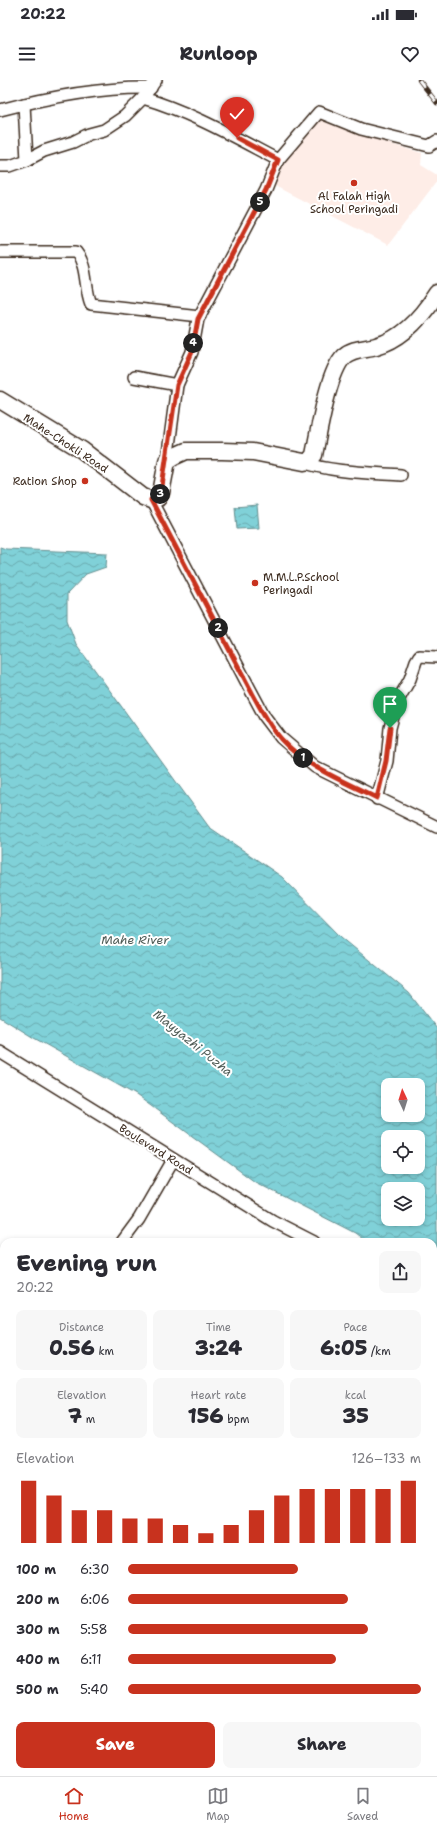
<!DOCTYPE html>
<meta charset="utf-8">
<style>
body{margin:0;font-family:"Shantell Sans",sans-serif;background:#f7f7f7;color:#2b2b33;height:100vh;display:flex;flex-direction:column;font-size:15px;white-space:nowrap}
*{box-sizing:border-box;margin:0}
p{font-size:13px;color:#7c7c81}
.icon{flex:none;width:22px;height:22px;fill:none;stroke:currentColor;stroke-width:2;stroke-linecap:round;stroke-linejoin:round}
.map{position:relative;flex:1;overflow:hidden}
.details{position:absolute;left:0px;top:1158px;width:437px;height:538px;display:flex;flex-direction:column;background:#fff;border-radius:12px 12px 0 0;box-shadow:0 2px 6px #0003}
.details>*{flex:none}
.needle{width:26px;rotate:356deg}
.buttons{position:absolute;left:381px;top:998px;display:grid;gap:8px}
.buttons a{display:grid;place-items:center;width:44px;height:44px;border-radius:8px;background:#fff;box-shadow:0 2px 6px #0003;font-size:20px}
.pin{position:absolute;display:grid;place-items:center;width:34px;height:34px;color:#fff;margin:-41px -17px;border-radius:50% 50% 50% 0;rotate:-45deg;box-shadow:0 0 4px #0007}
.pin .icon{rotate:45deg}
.km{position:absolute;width:20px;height:20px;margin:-10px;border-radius:50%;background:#222;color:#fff;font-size:11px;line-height:20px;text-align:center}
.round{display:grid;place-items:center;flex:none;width:42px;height:42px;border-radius:8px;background:#f7f7f7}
.head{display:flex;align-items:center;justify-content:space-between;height:68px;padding:0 16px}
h1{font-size:22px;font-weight:800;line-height:30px}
.stats{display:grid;grid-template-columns:repeat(3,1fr);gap:6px;height:68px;padding:4px 16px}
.stats div{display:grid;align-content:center;border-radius:8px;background:#f7f7f7;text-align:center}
.stats b{font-size:20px;font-weight:800}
.stats small{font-size:11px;font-weight:400}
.stats p{font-size:11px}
.chart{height:112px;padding:8px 16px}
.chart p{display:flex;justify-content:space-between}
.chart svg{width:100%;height:72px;margin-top:4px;stroke:#c8321e;stroke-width:6}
.primary-button{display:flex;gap:8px;margin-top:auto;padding:8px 16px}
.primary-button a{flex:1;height:46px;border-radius:8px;background:#c8321e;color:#fff;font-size:16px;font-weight:800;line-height:46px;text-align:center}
.primary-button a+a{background:#f7f7f7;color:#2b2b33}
ul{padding:0 16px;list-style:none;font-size:13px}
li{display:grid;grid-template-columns:64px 48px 1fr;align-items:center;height:30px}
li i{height:10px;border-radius:5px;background:#c8321e}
.status{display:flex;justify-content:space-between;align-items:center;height:28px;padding:0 20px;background:#fff;direction:ltr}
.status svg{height:11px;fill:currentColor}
header{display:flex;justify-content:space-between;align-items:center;height:52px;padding:0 16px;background:#fff;font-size:18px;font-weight:800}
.tabs{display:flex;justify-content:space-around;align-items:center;height:56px;border-top:1px solid #e1e1e2;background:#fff;font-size:11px;color:#7c7c81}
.tabs a{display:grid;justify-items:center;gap:2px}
.tabs .selected{color:#c8321e}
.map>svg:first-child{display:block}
</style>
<div class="status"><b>20:22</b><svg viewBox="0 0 49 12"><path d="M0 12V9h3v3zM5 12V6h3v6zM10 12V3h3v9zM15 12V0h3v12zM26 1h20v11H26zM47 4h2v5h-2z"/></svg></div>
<header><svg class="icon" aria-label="menu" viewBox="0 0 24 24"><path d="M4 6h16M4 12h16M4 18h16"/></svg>Runloop<svg class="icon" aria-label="heart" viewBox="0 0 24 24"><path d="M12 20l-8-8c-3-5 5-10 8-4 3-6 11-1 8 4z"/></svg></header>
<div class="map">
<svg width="437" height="1696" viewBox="0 0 437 1696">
<defs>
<pattern id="water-waves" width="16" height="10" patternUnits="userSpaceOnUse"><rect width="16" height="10" fill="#80d1d8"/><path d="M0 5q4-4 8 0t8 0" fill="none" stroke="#6aaaaf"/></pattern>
</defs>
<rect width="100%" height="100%" fill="#fff"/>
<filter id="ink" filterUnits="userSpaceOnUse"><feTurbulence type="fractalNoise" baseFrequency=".025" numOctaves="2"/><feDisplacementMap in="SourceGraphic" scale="8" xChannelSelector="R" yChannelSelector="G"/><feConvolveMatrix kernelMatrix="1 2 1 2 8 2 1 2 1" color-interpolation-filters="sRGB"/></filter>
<g filter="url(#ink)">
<polygon fill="#feede7" points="319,37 364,56 422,73 421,85 437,95 437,101 388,165 273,105 282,83"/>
<g fill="url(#water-waves)" stroke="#648e8e" fill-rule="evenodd">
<polygon points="257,425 259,448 237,449 235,427"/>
<path d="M0,467L6,469L107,473L106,487L86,494L67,514V540L76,564L209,747L282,797L341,857L409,913L437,949V1228L433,1225V1162H367L355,1153L255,1102L136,1015L34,958L0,937ZM388,1005H418V1035H388ZM388,1057H418V1087H388ZM388,1109H418V1139H388Z"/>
</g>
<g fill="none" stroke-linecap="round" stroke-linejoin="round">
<g stroke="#3b2a1e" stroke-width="14">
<g id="street">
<path d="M156,0L143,18C191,32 234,57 278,80L319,32L361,49L429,66L437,61"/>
<path d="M0,30C49,17 100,7 151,8"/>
<polyline points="27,80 44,71 73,62 89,54 104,50 125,36 143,18"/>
<polyline points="0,86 10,86 27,80 24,24"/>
<path d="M0,172H76C88,186 84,207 91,224L200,236"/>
<polyline points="134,297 177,305"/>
<polyline points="167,381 177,305 192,272 198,239 266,110 278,80"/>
<path d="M304,382C326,392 375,393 401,395"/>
<polyline points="151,420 250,609 265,637 281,658 315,687 437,747"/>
<polyline points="377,719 387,681 390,648 397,622 410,599 416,581 419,576 437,577"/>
<polyline points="0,972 273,1141 314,1162"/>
<polyline points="122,1162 139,1139 173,1080"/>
<polyline points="0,1219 4,1226"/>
<polyline points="0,1262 4,1261"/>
<polyline points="433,1262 437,1267"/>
<polyline points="433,1279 437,1278"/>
<polyline points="433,1527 437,1513"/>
<polyline points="0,1578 4,1578"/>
<polyline points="433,1581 437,1584"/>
<polyline points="37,1692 38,1696"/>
<polyline points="188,1692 188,1693"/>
<polyline points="315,1692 316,1696"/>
</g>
</g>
<g stroke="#3b2a1e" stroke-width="19">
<path id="secondary" d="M0,320L82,370L143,417L151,420L158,418L161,413L167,381L175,376L186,371H222L253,372L304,382L309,381L314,375C319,351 328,292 344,276C353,268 366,269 376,266C403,259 423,235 437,213"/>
</g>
<use href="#street" stroke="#fff" stroke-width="11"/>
<use href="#secondary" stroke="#fff" stroke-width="16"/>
<g stroke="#3b2a1e" stroke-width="4.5">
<polyline id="rail" points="419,0 437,23"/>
</g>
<use href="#rail" stroke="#fff" stroke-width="3" stroke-dasharray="9" stroke-linecap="butt"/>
</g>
</g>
<g fill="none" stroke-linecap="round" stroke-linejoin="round" filter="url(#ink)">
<g stroke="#fff" stroke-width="8">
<path id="route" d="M237,58L278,80L266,110L198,239L192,272L177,305L161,413L158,418L151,420L250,609C259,626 268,644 281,659C306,687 343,701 377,718L386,681L390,648"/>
</g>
<use href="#route" stroke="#c8321e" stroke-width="5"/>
</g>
<g fill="#c8321e" stroke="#fff" stroke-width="1.5">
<circle cx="354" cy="103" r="4"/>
<circle cx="85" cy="401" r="4"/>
<circle cx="255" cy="503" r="4"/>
</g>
<g text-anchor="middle" stroke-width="4" stroke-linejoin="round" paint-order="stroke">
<g font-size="11" fill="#3b2a1e" stroke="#fff">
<text x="354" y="120">Al Falah High<tspan x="354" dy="13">School Peringadi</tspan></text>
<text x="77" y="405" text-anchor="end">Ration Shop</text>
<text x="263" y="501" text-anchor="start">M.M.L.P.School<tspan x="263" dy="13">Peringadi</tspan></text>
</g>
<g font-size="11" fill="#3b2a1e" stroke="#fff">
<text transform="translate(66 363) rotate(33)" y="4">Mahe-Chokli Road</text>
<text transform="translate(156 1069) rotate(32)" y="4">Boulevard Road</text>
</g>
<g font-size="12" font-style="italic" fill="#505c56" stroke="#fff">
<text x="135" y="864">Mahe River</text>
<text transform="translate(193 963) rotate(39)" y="4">Mayyazhi Puzha</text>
</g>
</g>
</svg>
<div class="buttons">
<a><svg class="needle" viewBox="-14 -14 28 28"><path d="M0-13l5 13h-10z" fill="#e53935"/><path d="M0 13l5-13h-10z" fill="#7c7c81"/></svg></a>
<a><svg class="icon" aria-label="locate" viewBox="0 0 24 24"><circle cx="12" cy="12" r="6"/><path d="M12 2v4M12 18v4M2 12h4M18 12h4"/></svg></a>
<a><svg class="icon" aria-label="layers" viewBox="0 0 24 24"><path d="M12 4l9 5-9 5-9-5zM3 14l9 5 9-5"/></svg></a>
</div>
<div class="pin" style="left:390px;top:648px;background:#1e9e55"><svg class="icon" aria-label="arrive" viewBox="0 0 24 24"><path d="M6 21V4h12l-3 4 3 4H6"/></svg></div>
<div class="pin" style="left:237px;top:58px;background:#d93025"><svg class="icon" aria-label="check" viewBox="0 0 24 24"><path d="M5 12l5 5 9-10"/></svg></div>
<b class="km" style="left:303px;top:678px">1</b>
<b class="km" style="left:218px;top:548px">2</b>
<b class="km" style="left:160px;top:414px">3</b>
<b class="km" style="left:193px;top:263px">4</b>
<b class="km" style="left:260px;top:122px">5</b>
<section class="details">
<div class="head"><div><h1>Evening run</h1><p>20:22</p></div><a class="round"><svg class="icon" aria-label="share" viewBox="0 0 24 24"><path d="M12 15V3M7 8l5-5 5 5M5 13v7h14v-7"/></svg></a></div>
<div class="stats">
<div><p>Distance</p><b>0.56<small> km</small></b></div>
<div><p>Time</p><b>3:24</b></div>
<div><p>Pace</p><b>6:05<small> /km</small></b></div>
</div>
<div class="stats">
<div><p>Elevation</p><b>7<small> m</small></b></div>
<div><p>Heart rate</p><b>156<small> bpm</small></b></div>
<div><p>kcal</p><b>35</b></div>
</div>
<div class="chart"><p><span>Elevation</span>126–133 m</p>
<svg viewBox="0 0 160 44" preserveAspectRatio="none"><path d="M5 44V6M15 44V15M25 44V24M35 44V24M45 44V29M55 44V29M65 44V33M75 44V38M85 44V33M95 44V24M105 44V15M115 44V11M125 44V11M135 44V11M145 44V11M155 44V6"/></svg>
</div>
<ul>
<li><b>100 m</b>6:30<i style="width:58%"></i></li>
<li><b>200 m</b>6:06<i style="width:75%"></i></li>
<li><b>300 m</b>5:58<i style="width:82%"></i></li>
<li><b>400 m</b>6:11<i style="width:71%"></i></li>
<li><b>500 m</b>5:40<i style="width:100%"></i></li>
</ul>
<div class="primary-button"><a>Save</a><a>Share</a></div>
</section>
</div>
<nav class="tabs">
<a class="selected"><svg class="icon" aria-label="home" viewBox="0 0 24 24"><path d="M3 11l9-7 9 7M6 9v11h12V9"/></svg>Home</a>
<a><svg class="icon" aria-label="map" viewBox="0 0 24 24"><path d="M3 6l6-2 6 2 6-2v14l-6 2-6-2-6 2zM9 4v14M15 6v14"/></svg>Map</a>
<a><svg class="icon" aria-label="saved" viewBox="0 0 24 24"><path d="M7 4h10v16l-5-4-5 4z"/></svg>Saved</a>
</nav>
